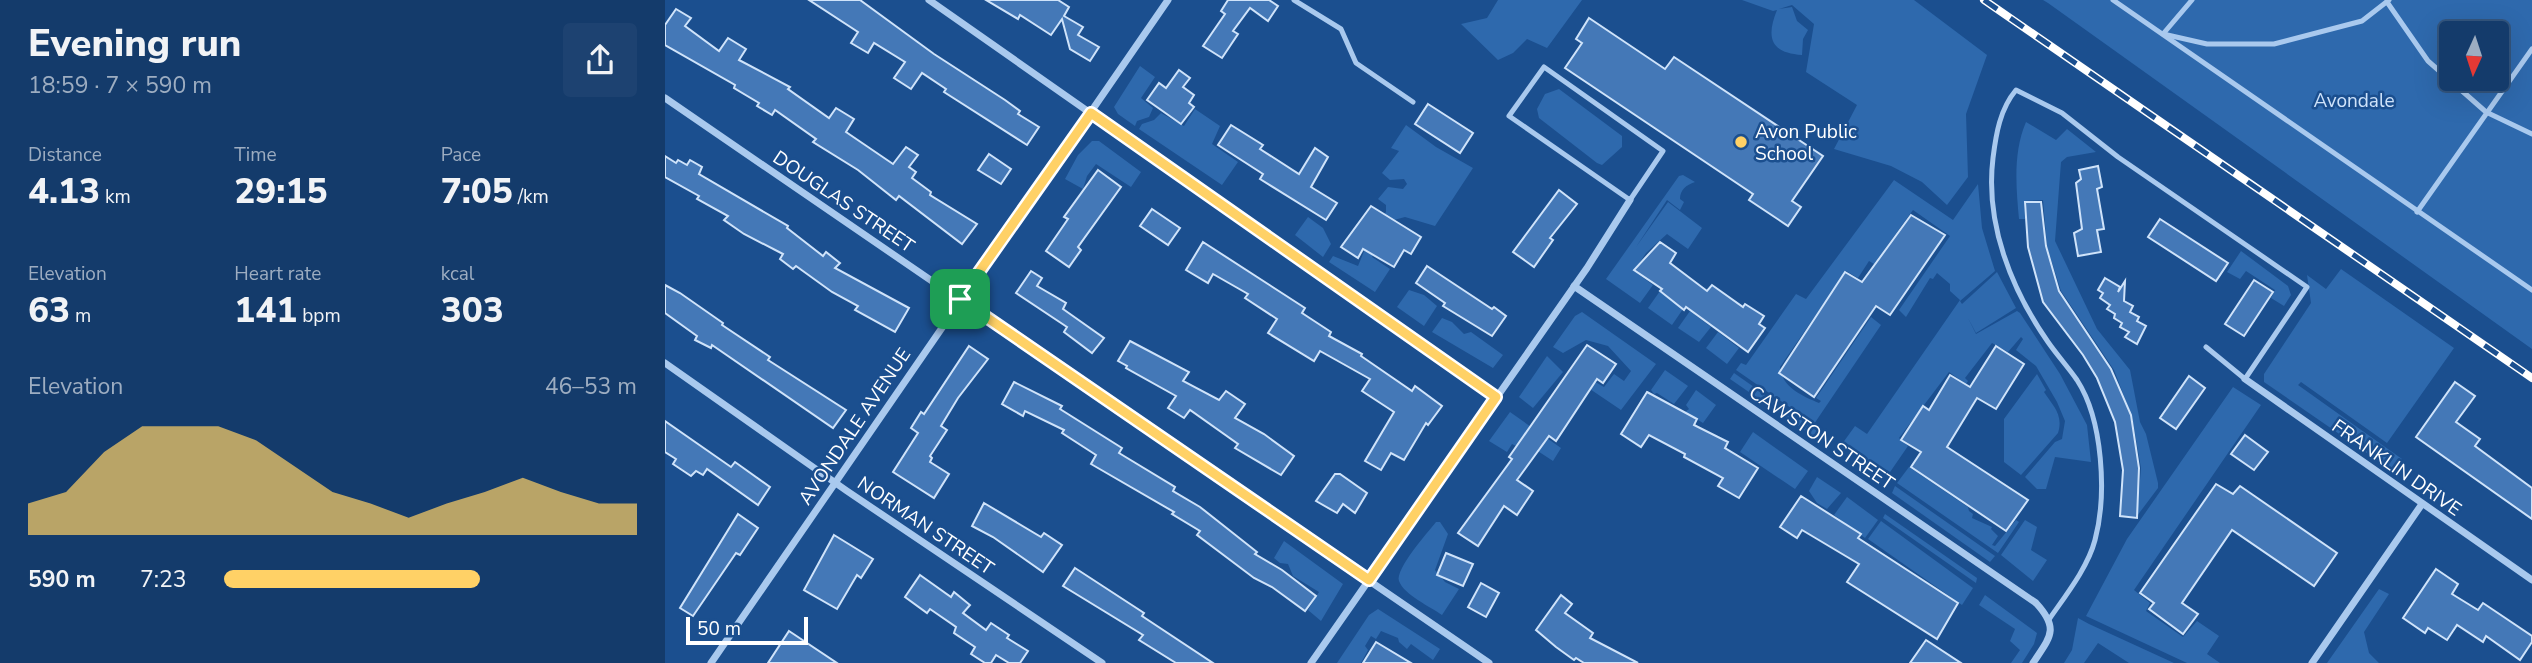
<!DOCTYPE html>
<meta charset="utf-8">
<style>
body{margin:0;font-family:"Nunito Sans",sans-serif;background:#1d4271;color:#f1f3f6;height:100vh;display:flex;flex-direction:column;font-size:26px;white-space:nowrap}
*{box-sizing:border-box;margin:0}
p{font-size:23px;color:#9dadc1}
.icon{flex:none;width:38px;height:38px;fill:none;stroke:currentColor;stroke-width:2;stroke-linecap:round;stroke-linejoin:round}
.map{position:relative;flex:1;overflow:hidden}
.panel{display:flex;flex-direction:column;background:#143b6b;width:665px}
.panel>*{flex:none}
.needle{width:46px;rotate:183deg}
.fabs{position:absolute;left:1774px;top:21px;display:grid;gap:14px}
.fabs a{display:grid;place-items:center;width:70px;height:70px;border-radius:7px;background:#143b6b;box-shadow:0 7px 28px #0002,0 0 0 2px #33557e;font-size:35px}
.scale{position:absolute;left:21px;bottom:18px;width:122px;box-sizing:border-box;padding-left:7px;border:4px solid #fff;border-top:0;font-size:19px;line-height:24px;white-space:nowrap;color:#fff;-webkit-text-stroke:5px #1b4f8f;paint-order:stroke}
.pin{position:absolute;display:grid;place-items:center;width:60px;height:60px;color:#fff;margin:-30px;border-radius:14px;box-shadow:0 4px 10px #0006}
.round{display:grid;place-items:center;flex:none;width:74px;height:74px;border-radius:7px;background:#1d4271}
.summary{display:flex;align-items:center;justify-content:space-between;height:119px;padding:0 28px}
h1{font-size:38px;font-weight:800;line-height:52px}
.stats{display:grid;grid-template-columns:repeat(3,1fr);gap:10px;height:119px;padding:7px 28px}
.stats div{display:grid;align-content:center}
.stats b{font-size:35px;font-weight:800}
.stats small{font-size:19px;font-weight:400}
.stats p{font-size:19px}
.chart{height:196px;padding:14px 28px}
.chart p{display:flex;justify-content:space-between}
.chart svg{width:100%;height:126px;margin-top:7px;fill:#ffd166;opacity:.7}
ul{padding:0 28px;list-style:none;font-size:23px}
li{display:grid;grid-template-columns:112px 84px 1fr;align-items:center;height:52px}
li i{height:18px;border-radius:9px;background:#ffd166}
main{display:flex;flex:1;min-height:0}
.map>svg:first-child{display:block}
</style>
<main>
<section class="panel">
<div class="summary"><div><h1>Evening run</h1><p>18:59 · 7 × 590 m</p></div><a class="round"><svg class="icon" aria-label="share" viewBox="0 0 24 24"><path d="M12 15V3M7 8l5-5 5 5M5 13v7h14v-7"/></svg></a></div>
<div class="stats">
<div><p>Distance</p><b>4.13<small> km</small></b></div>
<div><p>Time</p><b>29:15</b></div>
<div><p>Pace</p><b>7:05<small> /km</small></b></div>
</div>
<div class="stats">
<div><p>Elevation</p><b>63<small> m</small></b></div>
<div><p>Heart rate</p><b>141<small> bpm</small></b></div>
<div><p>kcal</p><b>303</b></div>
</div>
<div class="chart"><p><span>Elevation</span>46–53 m</p>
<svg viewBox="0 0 160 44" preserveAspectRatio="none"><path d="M0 44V33L10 29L20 15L30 6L40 6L50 6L60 11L70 20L80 29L90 33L100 38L110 33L120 29L130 24L140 29L150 33L160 33V44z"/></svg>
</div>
<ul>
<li><b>590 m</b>7:23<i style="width:62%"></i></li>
</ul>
</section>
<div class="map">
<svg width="1867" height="663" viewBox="0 0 1867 663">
<rect width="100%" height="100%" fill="#1b4f8f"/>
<g fill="#2e69ad" fill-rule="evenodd">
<polygon points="833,0 917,0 882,48 862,39 848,53 833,60 796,24 822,18"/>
<path d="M1077,0H1249L1322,55L1301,114L1303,177L1282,205L1257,182L1226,166L1169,149L1192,105L1141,72L1149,24L1127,5L1114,9L1127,7L1132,21L1143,30L1138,39L1137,55C1105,53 1101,37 1112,10L1108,11Z"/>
<path d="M1378,0H1867V349L1383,3ZM1787,33H1832V79H1787Z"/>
<polygon points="475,66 490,77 476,98 488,108 484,117 472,121 470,126 453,114 449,107"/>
<polygon points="894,89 957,136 957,147 937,165 932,163 874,118 872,109 880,94"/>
<polygon points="530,109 555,126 547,144 573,162 557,185 474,129 477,124 489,120 496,113 519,126"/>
<path d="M1361,122L1391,140L1402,129L1431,152L1402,157L1396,162L1390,241L1432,329L1465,370L1475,422L1481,434L1493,483V488L1472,516L1476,468L1467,417L1449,370L1396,291L1382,247L1378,200L1359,201L1360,219H1354C1351,187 1348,152 1361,122Z"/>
<polygon points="741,125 771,147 808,168 770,226 740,217 729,220 707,257 725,269 710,292 664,262 668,256 693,266 700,249 697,246 721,212 721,205 713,199 723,187 738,189 742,184 739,179 725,180 717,173 734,151 726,148"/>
<polygon points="427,141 434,141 476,172 466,187 431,164 422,176 418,189 400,179 413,155"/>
<path d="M1018,175L1030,182C1021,185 1015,190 1015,199L1019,202L1015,210L1002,200L971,247L1003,202L1037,228L1023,249L1002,234L981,253L969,271L988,285L975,303L941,279L1014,176Z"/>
<path d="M1229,180L1288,220L1313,184L1317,228L1330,271L1295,301L1297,304L1332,272L1351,308L1311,333L1303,318L1311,334L1352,311L1355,313L1395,374L1422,425L1426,462L1390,457L1381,489H1372L1360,477L1390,442L1397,439L1400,421L1392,402L1371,366L1351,350L1358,339L1356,337L1343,352L1327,343L1300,378L1303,381L1301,384L1284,372L1234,438L1243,446L1223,475L1177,444L1190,426L1202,434L1295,300L1285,291V284L1272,273L1268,279L1265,278L1241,317L1234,310L1285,236L1248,210L1209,264L1204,261L1193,278L1181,271L1115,367C1117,388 1138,396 1154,403L1156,401L1151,398L1206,317L1216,325L1149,424L1071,370L1076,363L1081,365L1131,294L1141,299Z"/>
<polygon points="643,217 658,228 666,244 658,257 630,235"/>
<polygon points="1576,251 1623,286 1626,295 1619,306 1606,298 1610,290 1581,271 1575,279 1562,272"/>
<polygon points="1676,269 1789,348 1722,443 1636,382 1633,385 1737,459 1728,471 1599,382 1599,374 1646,303 1642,275 1661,289"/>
<polygon points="744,290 759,295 772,306 759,326 732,307"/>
<polygon points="995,291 1018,309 1007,325 983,308"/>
<polygon points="1025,311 1046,327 1034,342 1013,328"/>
<polygon points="917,312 991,364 956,410 919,385 925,379 939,387 949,374 959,381 966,371 943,346 921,340 898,353 888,347 910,316"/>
<polygon points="777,318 787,322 799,334 806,332 838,355 828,368 767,332"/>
<polygon points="1053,332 1074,348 1062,364 1041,348"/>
<polygon points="882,356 898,372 868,408 854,397"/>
<polygon points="1000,370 1023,386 1009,404 992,393 989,394 986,390"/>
<polygon points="1069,373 1162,438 1155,441 1065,379"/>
<path d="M1372,374L1381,390L1379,392C1387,405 1399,414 1393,433L1356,475L1339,462V419Z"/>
<polygon points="1568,387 1596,405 1469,590 1485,603 1481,611 1518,637 1532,621 1554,636 1542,654 1555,663 1522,663 1421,616 1462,539"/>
<polygon points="1031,390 1051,405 1038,423 1020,412 1024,409 1021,405"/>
<polygon points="845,412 896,448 888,461 856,440 851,446 847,444 842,452 824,441"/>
<polygon points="1088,432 1143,471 1130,489 1075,452"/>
<polygon points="1244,467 1303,507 1304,511 1308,514 1307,518 1327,527 1326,529 1333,536 1327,545 1330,546 1351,520 1354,522 1333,553 1232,483"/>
<polygon points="1152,477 1176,493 1162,509 1152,503 1144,491"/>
<polygon points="1230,486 1330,556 1325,562 1227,493"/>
<polygon points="1182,497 1213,520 1200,538 1169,515"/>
<polygon points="1220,514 1312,578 1311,583 1218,518"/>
<polygon points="1360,520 1372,527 1366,550 1382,560 1368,581 1336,555"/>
<polygon points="1216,521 1308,588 1297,605 1203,539"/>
<path d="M771,522H775L783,534L770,570L780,582L794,589L777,615C766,607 739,595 734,581C730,569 763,532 771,522Z"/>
<polygon points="619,541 678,584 656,621 643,610 654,592 628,576 623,564 615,563 609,558"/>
<polygon points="1714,589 1724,594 1699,632 1704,653 1714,663 1662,663"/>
<polygon points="1320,595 1372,633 1369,644 1357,663 1346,663 1355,650 1345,641 1350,629 1314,605"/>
<polygon points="713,609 775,649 768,660 746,644 742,649 734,642 733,638 716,631 711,639 706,636 700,646 703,650 696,663 672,663 704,615"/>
<polygon points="1413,618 1424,624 1509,663 1464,663 1433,643 1419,663 1399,663 1407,650"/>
</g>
<g fill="#4478b7" stroke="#cfe3fa" stroke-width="2">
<polygon points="144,0 195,0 269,54 340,100 355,111 353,114 374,127 362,145 279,92 281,89 257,73 246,89 229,78 240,62 209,43 203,53 186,43 193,32"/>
<polygon points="321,0 393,0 404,7 399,16 418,27 413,35 434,47 425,61 405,49 397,19 386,35 355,15 353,19"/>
<polygon points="563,0 604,0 613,6 603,21 585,8 568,31 573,34 557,58 538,46 560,14 556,11"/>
<polygon points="11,9 26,18 20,26 54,51 63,38 81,49 74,60 125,87 123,89 164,118 171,108 189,119 181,132 228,164 241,147 253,155 244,167 251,172 247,178 266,192 265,195 312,224 297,244 234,196 231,200 193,170 148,142 151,139 110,110 107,115 92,106 94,103 69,88 70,85 0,45 0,25"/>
<polygon points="924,18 1000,69 1009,57 1158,156 1127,201 1136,207 1123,226 1084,200 1088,194 900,68 917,43 911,39"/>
<polygon points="514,70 525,78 518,87 529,95 524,103 529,107 516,124 482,100 494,83 501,88"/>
<polygon points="763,104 808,133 795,153 750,124"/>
<polygon points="566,125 598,145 595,149 634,174 650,148 663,157 646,187 672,203 661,220 595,179 598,174 553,145"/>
<polygon points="324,154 346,169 336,184 313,170"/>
<polygon points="0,156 11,163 13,160 22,165 25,160 37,167 34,174 123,226 122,228 158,256 161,252 175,263 170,268 244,308 230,332 190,310 193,306 167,292 131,266 128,269 115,259 118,254 79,234 59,220 63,216 32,199 34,196 0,177"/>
<polygon points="1433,166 1437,187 1432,189 1439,229 1432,230 1436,252 1413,256 1409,233 1417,229 1411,183 1416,179 1414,170"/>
<polygon points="433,170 456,187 413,247 416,250 404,267 381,251 403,219 399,217"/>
<polygon points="894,190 912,204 885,238 888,240 869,267 848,252"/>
<polygon points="1360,202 1376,202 1381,246 1394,291 1446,369 1466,415 1474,468 1472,518 1455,516 1458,470 1450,422 1432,378 1418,355 1378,302 1363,247"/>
<polygon points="706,206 756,237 746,254 739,250 729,267 698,249 693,258 676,247"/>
<polygon points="487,209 515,228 503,245 475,226"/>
<polygon points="1246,215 1280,235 1225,315 1211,306 1149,397 1114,373 1180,272 1197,282"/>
<polygon points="1495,219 1563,263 1551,281 1483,237"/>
<polygon points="538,242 640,308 637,313 666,332 664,336 697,354 696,356 747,391 750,386 777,406 763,425 761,423 739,460 726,453 716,470 700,461 729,412 697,391 705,379 655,351 649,361 603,333 612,319 580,298 583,294 548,274 543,283 521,270"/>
<polygon points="995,242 1011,253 1005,263 1042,291 1047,285 1078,307 1080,304 1099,316 1094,324 1100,328 1083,352 1021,307 1019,310 995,291 997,289 969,270"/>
<polygon points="762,266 827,309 829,307 841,316 827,336 778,306 780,303 751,283"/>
<polygon points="366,271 377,278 372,286 401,303 398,309 439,338 427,353 399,332 402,327 351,293"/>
<polygon points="1440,278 1455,287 1453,292 1460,281 1459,301 1468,306 1465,312 1474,317 1472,321 1481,326 1472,344 1460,337 1464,332 1455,327 1457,323 1449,318 1450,314 1442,309 1445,305 1435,298 1438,293 1433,290"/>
<polygon points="1589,280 1608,292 1579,336 1560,324"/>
<polygon points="0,285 15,293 58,323 57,325 105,357 103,360 181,410 168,428 47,345 46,348 30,340 32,336 0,313"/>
<polygon points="465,341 524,372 518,381 554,400 561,391 580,404 570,418 599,434 629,456 616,475 570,448 573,444 525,410 519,418 503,408 511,396 461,368 462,366 453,361"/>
<polygon points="922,345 951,364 938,383 932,379 891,441 884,436 852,480 868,491 852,515 839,506 813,546 793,533 847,459 844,457"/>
<polygon points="304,346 323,359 293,398 276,426 282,430 265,456 267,458 265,462 284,474 269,498 228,472 253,433 246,428 256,412 259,414"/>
<polygon points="1331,346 1359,364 1331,409 1312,398 1282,447 1363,500 1341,531 1246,467 1256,452 1236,440 1258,406 1264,410 1285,375 1305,387"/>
<polygon points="1524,376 1540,388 1511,429 1495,418"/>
<polygon points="349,382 397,406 395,409 457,448 454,453 510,487 508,491 535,507 592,552 590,554 617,570 651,596 640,611 607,587 589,578 532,535 535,531 507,514 509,512 426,464 431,455 397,433 399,430 360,411 358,416 337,404"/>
<polygon points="1790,382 1810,396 1791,422 1815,439 1810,446 1867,488 1867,519 1751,437"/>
<polygon points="982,392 1032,419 1029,425 1063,442 1060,448 1093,468 1074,498 1053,486 1058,478 1019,457 1020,454 984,435 976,447 956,434"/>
<polygon points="0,421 66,467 70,462 105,487 93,505 42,469 38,475 31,471 26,476 8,464 11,459 0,452"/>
<polygon points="1580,435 1603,452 1589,470 1566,454"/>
<polygon points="670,474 675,474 702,493 690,513 678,504 672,513 651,501"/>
<polygon points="1551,484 1568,494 1575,486 1672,553 1649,586 1567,530 1517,603 1533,614 1518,634 1484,609 1489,603 1475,593"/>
<polygon points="1136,496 1196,534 1193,538 1293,603 1272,639 1182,582 1194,564 1137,530 1132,538 1115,527"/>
<polygon points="319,503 376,537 379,533 397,545 378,572 328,537 307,526"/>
<polygon points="73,514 93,528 75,555 71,553 28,616 15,608"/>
<polygon points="169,535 208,559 196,578 192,575 172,609 139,590"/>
<polygon points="781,553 808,564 798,586 772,575"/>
<polygon points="410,568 479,613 477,616 548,663 511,663 474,640 478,635 398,586"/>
<polygon points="1771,569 1793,584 1787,594 1813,610 1818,603 1867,636 1867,642 1855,660 1821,636 1818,642 1792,625 1782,640 1763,628 1760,633 1738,618"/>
<polygon points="255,575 286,597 289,592 305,605 298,613 321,630 326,623 344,635 342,638 363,651 355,663 344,663 331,655 326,663 320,663 306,654 310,647 289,633 291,627 265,609 262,613 240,597"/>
<polygon points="816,583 834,593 821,617 803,607"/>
<polygon points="896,595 907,604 900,613 928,633 925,638 973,663 919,663 911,658 909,660 891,647 871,630"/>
<polygon points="124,631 172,663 103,663"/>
<polygon points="1261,640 1296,663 1245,663"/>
<polygon points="711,642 746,663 698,663"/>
</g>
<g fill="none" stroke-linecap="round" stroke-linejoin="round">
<g stroke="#a9c9ee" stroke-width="5">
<polyline points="629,0 676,29 691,63 748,102"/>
<polyline points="1448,0 1867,290"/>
<polyline points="1527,0 1498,34 1542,44 1609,44 1697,21 1724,0"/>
<polyline points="1722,2 1763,61 1821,112 1867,134"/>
<polygon points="879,67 998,151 965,200 844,116"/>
<polyline points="1752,212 1867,49"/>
<path d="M1385,618C1401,595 1423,567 1430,540C1442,495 1438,420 1412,380C1403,367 1392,355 1383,342C1346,289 1320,223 1328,158C1331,134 1335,109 1351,90L1397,113L1453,157L1642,287L1580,379L1541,347"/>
</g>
<g stroke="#a9c9ee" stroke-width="7">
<polyline points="264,0 831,397"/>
<polyline points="0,98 824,663"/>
<path d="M909,286L1371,603C1395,629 1385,637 1368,663"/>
<polyline points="0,363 182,491 437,663"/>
<polyline points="1580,379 1867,580"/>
<polyline points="46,663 503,0"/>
<polyline points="646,663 922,268 965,200"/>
<polyline points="1647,663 1757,504"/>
</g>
<g stroke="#fff" stroke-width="8">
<polyline id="rail" points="1319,0 1867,378"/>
</g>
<use href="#rail" stroke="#1b4f8f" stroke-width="5" stroke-dasharray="16" stroke-linecap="butt"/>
</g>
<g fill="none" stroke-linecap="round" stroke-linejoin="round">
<g stroke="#fff" stroke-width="14">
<polygon id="route" points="426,113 831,397 704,580 295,299"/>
</g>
<use href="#route" stroke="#ffd166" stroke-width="9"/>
</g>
<circle fill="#ffd166" stroke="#1b4f8f" stroke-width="2.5" cx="1076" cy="142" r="7"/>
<g text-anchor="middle" stroke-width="5" stroke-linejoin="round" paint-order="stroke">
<g font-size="19" fill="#cfe3fa" stroke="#1b4f8f">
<text x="1689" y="107">Avondale</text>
</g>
<g font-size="19" fill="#fff" stroke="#1b4f8f" text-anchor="start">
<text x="1090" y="138">Avon Public<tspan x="1090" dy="22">School</tspan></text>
</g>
<g font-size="19" fill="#fff" stroke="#1b4f8f">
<text transform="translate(179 201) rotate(34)" y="7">DOUGLAS STREET</text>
<text transform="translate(189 426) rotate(-56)" y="7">AVONDALE AVENUE</text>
<text transform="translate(1157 437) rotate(34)" y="7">CAWSTON STREET</text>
<text transform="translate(1732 467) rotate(35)" y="7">FRANKLIN DRIVE</text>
<text transform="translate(261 525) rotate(34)" y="7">NORMAN STREET</text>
</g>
</g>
</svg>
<div class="fabs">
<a><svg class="needle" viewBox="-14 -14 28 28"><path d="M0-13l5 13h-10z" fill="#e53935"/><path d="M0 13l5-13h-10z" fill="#9dadc1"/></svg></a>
</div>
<div class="scale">50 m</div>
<div class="pin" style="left:295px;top:299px;background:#1e9e55"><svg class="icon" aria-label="arrive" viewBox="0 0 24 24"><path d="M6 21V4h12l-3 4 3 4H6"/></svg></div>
</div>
</main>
